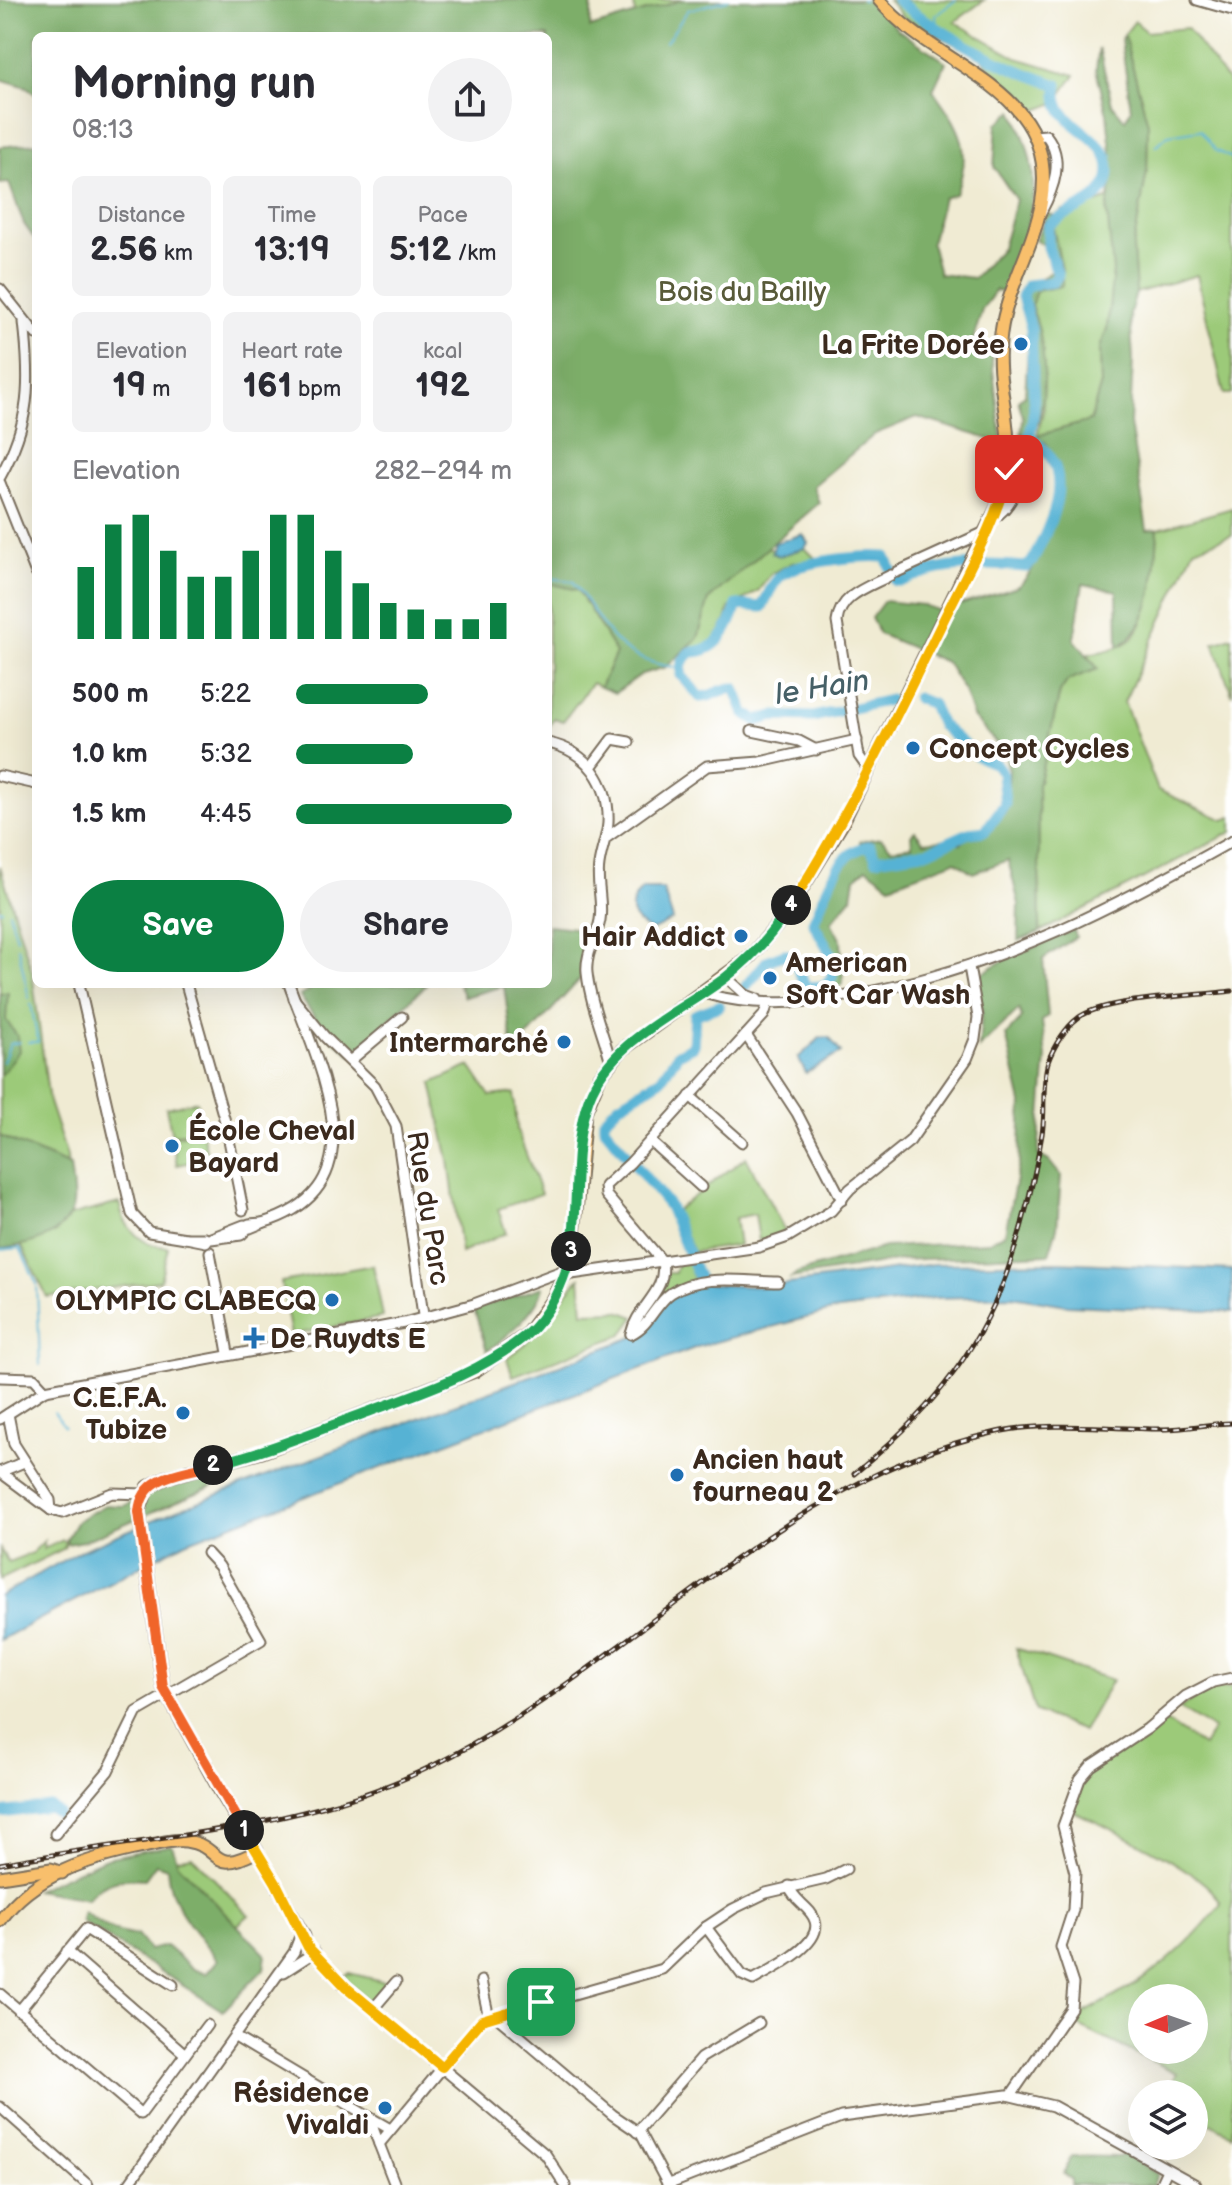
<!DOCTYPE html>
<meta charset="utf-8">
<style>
body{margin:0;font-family:"Balsamiq Sans",sans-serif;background:#f2f2f3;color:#2b2b33;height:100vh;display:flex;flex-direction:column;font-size:30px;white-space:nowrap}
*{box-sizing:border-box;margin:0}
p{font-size:26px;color:#7c7c81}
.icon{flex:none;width:44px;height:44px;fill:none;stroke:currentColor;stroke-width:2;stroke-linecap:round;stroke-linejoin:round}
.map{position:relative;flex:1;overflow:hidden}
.details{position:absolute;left:32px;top:32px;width:520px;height:956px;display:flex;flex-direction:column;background:#fff;border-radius:12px;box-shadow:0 8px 32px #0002}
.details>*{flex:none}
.needle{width:52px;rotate:268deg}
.buttons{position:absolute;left:1128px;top:1984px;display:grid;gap:16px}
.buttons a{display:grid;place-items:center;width:80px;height:80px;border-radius:50%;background:#fff;box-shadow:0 8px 32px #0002;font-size:40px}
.pin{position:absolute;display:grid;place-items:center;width:68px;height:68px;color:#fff;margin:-34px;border-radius:16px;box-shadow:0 4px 12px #0006}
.km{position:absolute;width:40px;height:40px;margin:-20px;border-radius:50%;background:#222;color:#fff;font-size:22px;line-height:40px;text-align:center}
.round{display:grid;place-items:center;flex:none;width:84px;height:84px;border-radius:42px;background:#f2f2f3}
.overview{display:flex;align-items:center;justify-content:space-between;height:136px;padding:0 40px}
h1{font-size:44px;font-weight:700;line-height:60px}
.metrics{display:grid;grid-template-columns:repeat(3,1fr);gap:12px;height:136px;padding:8px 40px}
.metrics div{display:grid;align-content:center;border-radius:12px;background:#f2f2f3;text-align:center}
.metrics b{font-size:34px;font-weight:700}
.metrics small{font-size:22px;font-weight:400}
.metrics p{font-size:22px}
.chart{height:224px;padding:16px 40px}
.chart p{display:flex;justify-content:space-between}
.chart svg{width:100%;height:144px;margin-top:8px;stroke:#0b8043;stroke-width:6}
.button{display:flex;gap:16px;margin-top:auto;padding:16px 40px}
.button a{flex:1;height:92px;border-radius:48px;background:#0b8043;color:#fff;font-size:32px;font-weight:700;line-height:92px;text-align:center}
.button a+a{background:#f2f2f3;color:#2b2b33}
ul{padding:0 40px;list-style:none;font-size:26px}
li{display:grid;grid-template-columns:128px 96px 1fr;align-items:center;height:60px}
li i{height:20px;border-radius:10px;background:#0b8043}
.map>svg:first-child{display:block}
</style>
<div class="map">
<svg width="1232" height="2185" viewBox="0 0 1232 2185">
<rect width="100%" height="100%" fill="#fff"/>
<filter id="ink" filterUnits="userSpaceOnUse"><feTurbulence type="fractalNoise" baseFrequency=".0125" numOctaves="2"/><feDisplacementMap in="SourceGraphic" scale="16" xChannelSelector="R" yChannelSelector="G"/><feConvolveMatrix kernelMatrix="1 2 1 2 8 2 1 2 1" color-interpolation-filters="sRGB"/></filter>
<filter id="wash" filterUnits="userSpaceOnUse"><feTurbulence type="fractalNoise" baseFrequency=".006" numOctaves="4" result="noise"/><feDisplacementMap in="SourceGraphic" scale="32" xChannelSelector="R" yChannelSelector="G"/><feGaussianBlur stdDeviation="1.8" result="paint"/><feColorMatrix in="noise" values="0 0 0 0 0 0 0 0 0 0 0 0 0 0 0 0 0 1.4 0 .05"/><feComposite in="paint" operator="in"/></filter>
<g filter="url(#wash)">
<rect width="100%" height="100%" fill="#f0ebd3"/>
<g fill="#9cca79" stroke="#6c7a4c" stroke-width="2" fill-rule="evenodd">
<polygon points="634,0 682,0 635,16"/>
<polygon points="888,0 984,0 955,22 1017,58 1075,75 1055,103 1030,113 981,58 903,17"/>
<polygon points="1135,21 1146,32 1187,28 1232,87 1232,394 1224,394 1197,275 1136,293 1133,248 1147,171 1148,124 1124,35"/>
<polygon points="1110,198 1113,271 1107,329 1100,348 1101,384 1090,421 1037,436 1044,408 1031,306 1036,291 1062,270 1053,228 1071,212"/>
<path d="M1232,508V535L1194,549L1124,702L1158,790L1224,820L1232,817V832L1040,932L1038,785L1060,692L1068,680L1098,669L1088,654C1102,652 1126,648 1135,635C1155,605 1156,564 1158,529Z"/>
<path d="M767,546L779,556L805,548L816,559L792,563L771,574L758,591L729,608C726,628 711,652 687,648L698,638L709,599Z"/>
<polygon points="548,583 578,589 616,653 600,687 592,683 563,721 554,718 548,729"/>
<polygon points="1232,637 1232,695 1214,643"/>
<path d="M0,866L32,972L49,1102L67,1157L70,1216L119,1203C123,1227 142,1247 168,1247L160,1281L47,1297L17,1237L0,1241Z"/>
<polygon points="470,1066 490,1096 514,1093 517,1130 541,1194 498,1209 506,1233 461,1253 449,1160 432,1083"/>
<polygon points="197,1101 203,1129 172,1135 166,1108"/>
<polygon points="202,1131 208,1159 177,1165 172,1137"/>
<polygon points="746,1157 786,1233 759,1241 755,1214 735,1218 739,1245 693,1252 675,1211"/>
<polygon points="687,1259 694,1280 640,1325 639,1319 665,1285 667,1273 675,1273 678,1262"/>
<polygon points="373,1265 383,1317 291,1335 281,1282"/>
<path d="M580,1278L583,1312L619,1311L635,1317L622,1335L513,1376L507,1359C538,1337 553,1304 580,1278Z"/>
<polygon points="63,1540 66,1544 63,1549 0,1580 0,1549 8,1562 32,1553 44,1541 43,1549"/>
<polygon points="1016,1648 1112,1680 1083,1731 1035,1712"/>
<path d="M1232,1687V2135L1194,2116V2094H1167L1177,2073L1068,2021C1136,1987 1173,1965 1221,1904C1207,1870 1106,1828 1070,1809L1088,1770L1164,1720L1203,1746L1213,1729L1179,1708L1215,1688ZM1142,1998H1194V2050H1142Z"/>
<polygon points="192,1856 249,1915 232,1930 181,1874 175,1859"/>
<polygon points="349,1973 390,1983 371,2004 342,1977"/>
</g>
<g fill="#7dae69" stroke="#5c6c44" stroke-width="2">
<path d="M0,0H592L590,28L682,0H872L897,29L946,62L933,90C959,126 975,149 955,194L943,198L931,243L939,274L974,278L1002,248L1016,200L994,167L997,124L1013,111C1050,188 1030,218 1003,292L996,290L982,310L973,340L990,345L1002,443L917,417L875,434L813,486L819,503L709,599L698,638L666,667L642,674L615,693L600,687L616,653L578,590L548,583V36H36V95L27,87L0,79Z"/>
<path d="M1124,35L1148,124L1147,171L1133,248L1136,293L1130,314L1133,358L1130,424L1147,530L1158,529C1156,568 1155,625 1118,647L1117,591L1083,584L1074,639L1098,669L1068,680L1060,692L1038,785L1040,932L1018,941L1019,904L1008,860L973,873L955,861L890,885L867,868L855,878L852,897L831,922L841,941L843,982L832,994L827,992C842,966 831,950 815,927C823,899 837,870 860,850V841L881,838L892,849L912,846L911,835L915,831L924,842L950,839L961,844L966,838L983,835L1006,811L1009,770L1004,752L973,717L964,691L946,662L879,634L871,618L884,601L923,605L940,611L1015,588C1040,575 1065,491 1058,465C1055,457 1049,449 1045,442L1029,438L1090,421L1101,384L1100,348L1107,329L1113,271L1107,211L1113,170L1107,114L1096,69L1099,48L1112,104L1125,120L1131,109L1121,40Z"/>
<polygon points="36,143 36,241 24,224 9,183 0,184 0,147"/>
<path d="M1063,210L1071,212L1053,228L1062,270V286L1036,291L1031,306C1046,340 1049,394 1036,428L1021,435L1023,417L1018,400L1025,395L1029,333L1020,303L1028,286L1053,271L1044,245L1035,240L1047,213L1055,216Z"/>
<polygon points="548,925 592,930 583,976 513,1052 504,986 464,997 458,984 548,984"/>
<polygon points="1074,930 1076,937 1043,959 1048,1016 1042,1021 1046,1057 1038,1155 1049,1161 1061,1176 1057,1228 1049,1254 901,1260 791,1278 797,1273 885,1247 989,1242 1005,1233 1019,1164 1022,1103 1006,1035 1022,1018 1019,1009 979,1048 982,1011 978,976 1004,960"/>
<polygon points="320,984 427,984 352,1055 326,1034 300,996"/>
<polygon points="8,992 6,1020 17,1036 19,1051 0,1076 0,994"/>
<path d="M0,1136L70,1166C71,1177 75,1194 73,1205C66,1238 28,1245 0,1249Z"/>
<path d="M543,1287C540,1307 504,1340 487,1351L474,1309Z"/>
<polygon points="231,1470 233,1478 84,1541 68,1544 66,1540 77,1521 105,1505 123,1506 164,1488"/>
<path d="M172,1845L178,1864L266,1955L264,1969L223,2011L81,1921L83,1911C98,1923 116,1935 137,1935L149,1950L166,1946L193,1969L206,1974L218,1960C196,1932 169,1906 167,1868L156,1864L145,1879C122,1877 102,1881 87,1899L35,1890L106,1858Z"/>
<polygon points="1125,2154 1157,2174 1153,2185 1071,2185 1071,2179 1064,2173 1071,2156 1118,2157"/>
</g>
<g fill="#56b2d4" stroke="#486e79" stroke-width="2">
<polygon points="803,534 808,543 805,548 779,556 772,553 775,543"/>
<path d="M642,889H663L673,920L651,931C630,920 625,907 642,889Z"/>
<polygon points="829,1037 841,1053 806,1073 798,1058 820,1038"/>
<polygon points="1056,1262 1232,1270 1232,1312 1067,1305 1012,1296 934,1298 832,1311 700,1346 186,1542 0,1640 0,1596 80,1551 177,1510 636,1336 647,1328 668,1300 700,1284 766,1287 934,1264"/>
</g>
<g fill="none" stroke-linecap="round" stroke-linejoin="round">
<g stroke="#56b2d4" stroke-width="2">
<polyline points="862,0 864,0"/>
<polyline points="937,30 936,15 956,0"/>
<polyline points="666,42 688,10 728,0"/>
<polyline points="1156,146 1168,135 1200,130 1216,151 1232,158"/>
<polyline points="1106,158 1113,156"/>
<path d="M548,578L573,581C608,630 615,662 682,668"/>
<polyline points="0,909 2,910"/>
<polyline points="9,912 17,938"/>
<polyline points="18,947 29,998"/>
<polyline points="28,1042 38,1042 31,1004"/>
<polyline points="3,1062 10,1044 20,1042"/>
<polyline points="0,1250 20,1248 37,1284 40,1365"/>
<polyline points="54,1412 64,1426"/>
</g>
<g stroke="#56b2d4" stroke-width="11">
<path d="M890,700L813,717L774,716L757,721L745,713L735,688C720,688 714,697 700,697L681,675L682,662L691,652C719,652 730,627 737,605L762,607C767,598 773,581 782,575C799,561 863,555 886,557L896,581H902C939,563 985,563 1026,567L1032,562C1046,533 1070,490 1051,458C1045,448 1037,445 1030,436L1034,409L1031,328L1022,296L1028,285L1053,282L1058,275L1048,247V226C1063,212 1101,203 1107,182C1122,133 1047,130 1058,85C998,66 947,38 897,0"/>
<path d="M746,986L767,961L785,954L792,956L806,987L825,986L832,977L831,954L813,922C827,894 836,850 870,846L876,859L929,851L969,833L985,831L1005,804L1002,773L996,764L977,756L941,725L932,704L917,698"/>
<polyline points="704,1291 669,1206 604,1127 604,1120 619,1105 661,1079 678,1054 693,1046 695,1015 719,1006"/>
<polyline points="0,1813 50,1807 58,1813"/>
</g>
</g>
</g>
<g filter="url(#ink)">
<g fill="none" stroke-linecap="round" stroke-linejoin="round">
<g stroke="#7a6e5d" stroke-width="13">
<g id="minor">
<polyline points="1197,0 1232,10"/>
<path d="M1034,136L1046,135C1065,159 1054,188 1041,212"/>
<polyline points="0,289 36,334"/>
<path d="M0,477C31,421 31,383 24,322"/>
<polyline points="0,483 36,573"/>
<path d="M992,519C1013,507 1018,486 1021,463L1010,454"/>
<polyline points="897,572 985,532"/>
<polyline points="752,731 799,741 816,750"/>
<path d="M548,743C587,751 610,783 608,823C607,837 601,850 599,865C596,882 603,902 600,920C597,938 585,953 587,973C590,1002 603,1033 611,1062"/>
<polyline points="591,767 612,739 629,742"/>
<path d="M869,770L859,756L837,622C840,594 869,587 891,575"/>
<polyline points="0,776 36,784"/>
<polyline points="606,838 707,766 760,762 857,740"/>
<polyline points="726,977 746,995 757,999"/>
<polyline points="79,984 132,1214 149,1232 186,1238"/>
<polyline points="186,984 226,1125 243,1210"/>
<path d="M703,993C760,1010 821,1002 878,990C1007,963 1118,905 1232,841"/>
<polyline points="294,999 325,1037 375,1086 396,1126 423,1315"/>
<polyline points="746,1035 797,1113 842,1200"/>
<polyline points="351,1060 402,1017"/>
<polyline points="690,1096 742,1142"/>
<polyline points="650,1141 701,1187"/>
<path d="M262,1223C384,1187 318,1066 289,984"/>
<polyline points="249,1224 262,1223 250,1228"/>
<polyline points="205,1238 186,1238 206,1242"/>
<polyline points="211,1238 244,1225"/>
<polyline points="211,1239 241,1235 246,1230"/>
<polyline points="210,1252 228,1353"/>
<polyline points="565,1275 759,1247 788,1237 831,1211 850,1189 910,1141 967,1059 975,1039 978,1017 969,967"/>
<path d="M631,1334C637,1306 668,1292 662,1261L606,1195L605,1186L630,1163L764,1015L768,1003"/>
<path d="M631,1334C650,1325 655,1304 671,1293C700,1273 746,1282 778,1282"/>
<polyline points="0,1377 34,1378 45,1390"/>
<polyline points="8,1414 14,1444 50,1500 51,1510"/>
<polyline points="0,1419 45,1390 404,1323 474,1304 567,1269"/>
<polyline points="0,1472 51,1510 62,1513 112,1493 144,1494"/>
<polyline points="0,1472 24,1462"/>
<polyline points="55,1834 108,1771 137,1712 261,1640 219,1566 207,1553"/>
<polyline points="257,1851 305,1936"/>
<path d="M706,1927L742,1975L753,1980C769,1971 823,1945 815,1921C811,1907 793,1901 789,1886"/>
<polyline points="301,1941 346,1987 546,2155 565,2185"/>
<polyline points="67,1951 185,2054"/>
<polyline points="284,1972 315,1952"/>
<polyline points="481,1981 489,2018"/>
<polyline points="0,1994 141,2114 207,2025"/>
<polyline points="373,2009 396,1982"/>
<polyline points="19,2011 86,1929 173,1985"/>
<polyline points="496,2016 613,2115 641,2134 668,2185"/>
<polyline points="235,2037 369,2117"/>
<polyline points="1011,2095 1071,2008 1073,1984 1061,1947 1073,1910 1075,1873 1063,1826 1080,1779 1091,1766 1147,1729 1186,1696 1213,1682 1232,1678"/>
<polyline points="0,2107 88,2185"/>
<polyline points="390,2129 369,2117 379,2144 482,2020 662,1969 706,1927 733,1909 766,1893 826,1879 846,1869"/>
<polyline points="637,2132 701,2058 759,2023"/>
<polyline points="379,2144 395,2185"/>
<polyline points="128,2185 294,1952 302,1931"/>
<polyline points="667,2185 841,2117 1007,2095 1053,2106 1196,2185"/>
<polyline points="1160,2185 1167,2170"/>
</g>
</g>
<g stroke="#7a6e5d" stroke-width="15">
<g id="major">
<path d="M219,1789L163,1687L139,1512L148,1487L167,1477L262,1452L475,1371L527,1334L552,1300L567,1269L574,1235L585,1112L600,1076L622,1050L750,957L785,916L842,824L1000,501C1022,433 992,394 1001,333C1007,288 1033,249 1041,205C1063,86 937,71 879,0"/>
<polyline points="0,1877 51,1869 62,1873"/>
<path d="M0,1921C33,1874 90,1858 143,1847C157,1844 171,1839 186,1841C223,1846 210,1877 257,1851L245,1832"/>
</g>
</g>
<use href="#minor" stroke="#fff" stroke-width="9"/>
<use href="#major" stroke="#f8bf6c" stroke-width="11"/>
<g stroke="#3b2a1e" stroke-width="5">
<g id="rail">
<path d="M854,1474C921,1420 977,1357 1006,1275C1022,1230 1034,1181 1042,1134C1046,1111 1041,1085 1048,1062C1053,1047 1066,1027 1078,1018C1103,998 1196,996 1232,991"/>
<path d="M0,1864C144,1836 299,1832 432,1766C628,1670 777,1480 997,1432C1047,1421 1113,1429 1165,1429C1187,1429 1210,1423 1232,1423"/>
</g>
</g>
<use href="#rail" stroke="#fff" stroke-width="2" stroke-dasharray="6" stroke-linecap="butt"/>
<g stroke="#7a6e5d" stroke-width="15" stroke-linecap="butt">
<polyline id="major-bridge" points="219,1789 245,1832"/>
</g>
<use href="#major-bridge" stroke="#f8bf6c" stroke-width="11"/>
</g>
</g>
<g fill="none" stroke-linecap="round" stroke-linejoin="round" filter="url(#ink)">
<g stroke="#fff" stroke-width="16">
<polyline id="split-1" points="244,1830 276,1883 308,1947 346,1987 442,2067 482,2020 541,2002"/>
</g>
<g stroke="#fff" stroke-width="16">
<path id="split-2" d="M213,1465C184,1473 142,1474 139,1512L163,1687L244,1830"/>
</g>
<g stroke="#fff" stroke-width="16">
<path id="split-3" d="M213,1465C265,1452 314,1432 365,1413C421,1392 477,1375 525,1336C549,1316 565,1281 571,1251"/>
</g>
<g stroke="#fff" stroke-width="16">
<path id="split-4" d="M571,1251C580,1201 571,1146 589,1098C611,1040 679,1013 725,978C751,958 774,932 791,905"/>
</g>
<g stroke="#fff" stroke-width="16">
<path id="split-5" d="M791,905C848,815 894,721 941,625C965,575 996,524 1009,469"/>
</g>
<use href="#split-1" stroke="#f5b400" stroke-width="10"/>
<use href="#split-2" stroke="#f0652b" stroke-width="10"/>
<use href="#split-3" stroke="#22a559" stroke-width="10"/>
<use href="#split-4" stroke="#22a559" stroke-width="10"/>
<use href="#split-5" stroke="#f5b400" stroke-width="10"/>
</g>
<g fill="#1f6fb2" stroke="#fff" stroke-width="3">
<circle cx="1021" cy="344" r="8"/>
<circle cx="913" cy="748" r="8"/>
<circle cx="741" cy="936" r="8"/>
<circle cx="770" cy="978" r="8"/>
<circle cx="564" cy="1042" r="8"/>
<circle cx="172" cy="1146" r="8"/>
<circle cx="332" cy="1300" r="8"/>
<path d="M250 1326h8v8h8v8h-8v8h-8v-8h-8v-8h8z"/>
<circle cx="183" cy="1413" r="8"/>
<circle cx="677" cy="1475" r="8"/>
<circle cx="385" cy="2108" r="8"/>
</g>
<g text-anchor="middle" stroke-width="8" stroke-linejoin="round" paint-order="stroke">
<g font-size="28" fill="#585a39" stroke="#fff">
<text x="742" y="301">Bois du Bailly</text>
</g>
<g font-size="28" font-weight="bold" fill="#3b2a1e" stroke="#fff" text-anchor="end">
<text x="1005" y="354">La Frite Dorée</text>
<text x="929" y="758" text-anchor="start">Concept Cycles</text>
<text x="725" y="946">Hair Addict</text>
<text x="786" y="972" text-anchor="start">American<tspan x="786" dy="32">Soft Car Wash</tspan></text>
<text x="548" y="1052">Intermarché</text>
<text x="188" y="1140" text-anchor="start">École Cheval<tspan x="188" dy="32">Bayard</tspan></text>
<text x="316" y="1310">OLYMPIC CLABECQ</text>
<text x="270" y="1348" text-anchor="start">De Ruydts E</text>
<text x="167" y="1407">C.E.F.A.<tspan x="167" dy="32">Tubize</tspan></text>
<text x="693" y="1469" text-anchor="start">Ancien haut<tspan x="693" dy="32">fourneau 2</tspan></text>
<text x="369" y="2102">Résidence<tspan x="369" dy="32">Vivaldi</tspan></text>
</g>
<g font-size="28" fill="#3b2a1e" stroke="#fff">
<text transform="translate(429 1208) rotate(81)" y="10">Rue du Parc</text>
</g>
<g font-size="30" font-style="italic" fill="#466067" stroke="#fff">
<text transform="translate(822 687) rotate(-9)" y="10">le Hain</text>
</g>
</g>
</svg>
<div class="buttons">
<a><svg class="needle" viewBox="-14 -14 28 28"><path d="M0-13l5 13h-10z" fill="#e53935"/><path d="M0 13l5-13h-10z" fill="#7c7c81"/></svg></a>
<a><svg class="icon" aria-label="layers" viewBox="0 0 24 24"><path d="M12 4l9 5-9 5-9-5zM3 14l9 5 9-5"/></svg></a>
</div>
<div class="pin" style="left:541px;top:2002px;background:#1e9e55"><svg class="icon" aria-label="arrive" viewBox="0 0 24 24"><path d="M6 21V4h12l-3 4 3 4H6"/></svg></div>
<div class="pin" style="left:1009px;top:469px;background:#d93025"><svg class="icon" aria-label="check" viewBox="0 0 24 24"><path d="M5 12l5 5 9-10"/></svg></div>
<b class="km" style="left:244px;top:1830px">1</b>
<b class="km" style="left:213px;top:1465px">2</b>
<b class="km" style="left:571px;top:1251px">3</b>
<b class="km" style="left:791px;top:905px">4</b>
<section class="details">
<div class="overview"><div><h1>Morning run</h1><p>08:13</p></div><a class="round"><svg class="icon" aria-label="share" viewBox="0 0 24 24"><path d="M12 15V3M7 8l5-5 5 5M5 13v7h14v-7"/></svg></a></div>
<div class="metrics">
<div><p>Distance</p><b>2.56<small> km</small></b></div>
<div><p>Time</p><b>13:19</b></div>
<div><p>Pace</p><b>5:12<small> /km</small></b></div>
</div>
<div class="metrics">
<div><p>Elevation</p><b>19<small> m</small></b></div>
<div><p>Heart rate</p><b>161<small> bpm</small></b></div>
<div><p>kcal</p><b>192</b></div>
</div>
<div class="chart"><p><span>Elevation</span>282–294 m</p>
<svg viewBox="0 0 160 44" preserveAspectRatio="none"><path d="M5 44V22M15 44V9M25 44V6M35 44V17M45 44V25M55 44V25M65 44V17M75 44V6M85 44V6M95 44V17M105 44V27M115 44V33M125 44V35M135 44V38M145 44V38M155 44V33"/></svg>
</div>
<ul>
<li><b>500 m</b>5:22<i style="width:61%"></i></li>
<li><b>1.0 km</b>5:32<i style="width:54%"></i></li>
<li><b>1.5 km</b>4:45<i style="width:100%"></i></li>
</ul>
<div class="button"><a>Save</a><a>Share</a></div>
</section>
</div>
